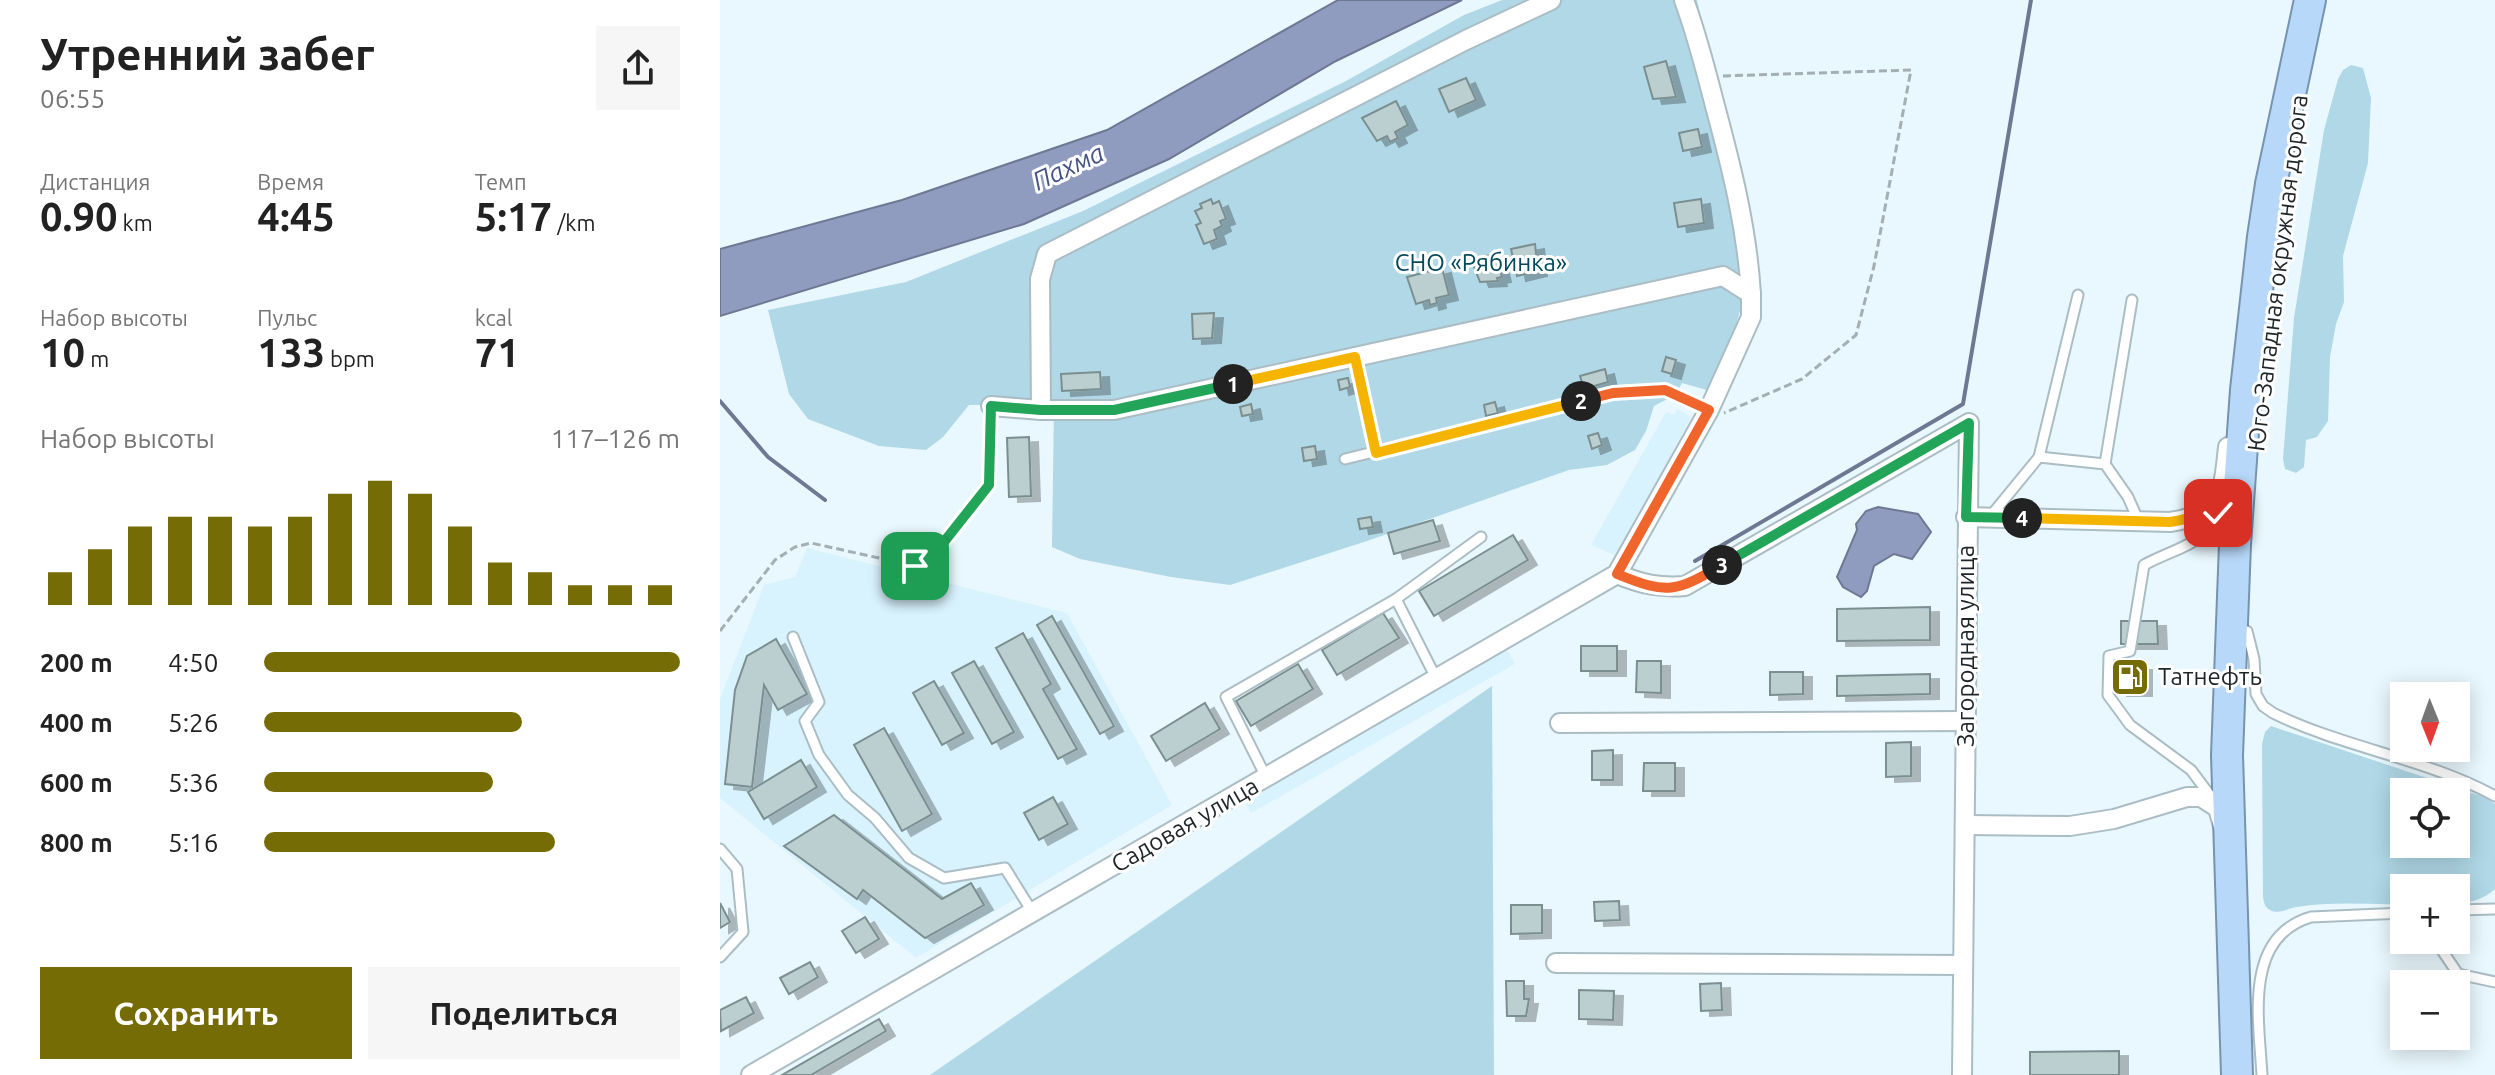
<!DOCTYPE html>
<html lang="ru">
<meta charset="utf-8">
<style>
body{margin:0;font-family:Ubuntu,sans-serif;background:#f6f6f6;color:#222;height:100vh;display:flex;flex-direction:column;font-size:30px;white-space:nowrap}
*{box-sizing:border-box;margin:0}
p{font-size:26px;color:#767676}
.icon{flex:none;width:44px;height:44px;fill:none;stroke:currentColor;stroke-width:2;stroke-linecap:round;stroke-linejoin:round}
.map{position:relative;flex:1;overflow:hidden}
.sheet{display:flex;flex-direction:column;background:#fff;width:720px}
.sheet>*{flex:none}
.needle{width:52px;rotate:179deg}
.fabs{position:absolute;left:1670px;top:682px;display:grid;gap:16px}
.fabs a{display:grid;place-items:center;width:80px;height:80px;border-radius:0px;background:#fff;box-shadow:0 4px 20px #0003;font-size:40px}
.pin{position:absolute;display:grid;place-items:center;width:68px;height:68px;color:#fff;margin:-34px;border-radius:16px;box-shadow:0 4px 12px #0006}
.km{position:absolute;width:40px;height:40px;margin:-20px;border-radius:50%;background:#222;color:#fff;font-size:22px;line-height:40px;text-align:center}
.round{display:grid;place-items:center;flex:none;width:84px;height:84px;border-radius:0px;background:#f6f6f6}
.head{display:flex;align-items:center;justify-content:space-between;height:136px;padding:0 40px}
h1{font-size:44px;font-weight:700;line-height:60px}
.metrics{display:grid;grid-template-columns:repeat(3,1fr);gap:12px;height:136px;padding:8px 40px}
.metrics div{display:grid;align-content:center}
.metrics b{font-size:40px;font-weight:700}
.metrics small{font-size:22px;font-weight:400}
.metrics p{font-size:22px}
.chart{height:224px;padding:16px 40px}
.chart p{display:flex;justify-content:space-between}
.chart svg{width:100%;height:144px;margin-top:8px;stroke:#766c06;stroke-width:6}
.cta{display:flex;gap:16px;margin-top:auto;padding:16px 40px}
.cta a{flex:1;height:92px;border-radius:0px;background:#766c06;color:#fff;font-size:32px;font-weight:700;line-height:92px;text-align:center}
.cta a+a{background:#f6f6f6;color:#222}
ul{padding:0 40px;list-style:none;font-size:26px}
li{display:grid;grid-template-columns:128px 96px 1fr;align-items:center;height:60px}
li i{height:20px;border-radius:10px;background:#766c06}
main{display:flex;flex:1;min-height:0}
.map>svg:first-child{display:block}
</style>
<main>
<section class="sheet">
<div class="head"><div><h1>Утренний забег</h1><p>06:55</p></div><a class="round"><svg class="icon" aria-label="share" viewBox="0 0 24 24"><path d="M12 15V3M7 8l5-5 5 5M5 13v7h14v-7"/></svg></a></div>
<div class="metrics">
<div><p>Дистанция</p><b>0.90<small> km</small></b></div>
<div><p>Время</p><b>4:45</b></div>
<div><p>Темп</p><b>5:17<small> /km</small></b></div>
</div>
<div class="metrics">
<div><p>Набор высоты</p><b>10<small> m</small></b></div>
<div><p>Пульс</p><b>133<small> bpm</small></b></div>
<div><p>kcal</p><b>71</b></div>
</div>
<div class="chart"><p><span>Набор высоты</span>117–126 m</p>
<svg viewBox="0 0 160 44" preserveAspectRatio="none"><path d="M5 44V34M15 44V27M25 44V20M35 44V17M45 44V17M55 44V20M65 44V17M75 44V10M85 44V6M95 44V10M105 44V20M115 44V31M125 44V34M135 44V38M145 44V38M155 44V38"/></svg>
</div>
<ul>
<li><b>200 m</b>4:50<i style="width:100%"></i></li>
<li><b>400 m</b>5:26<i style="width:62%"></i></li>
<li><b>600 m</b>5:36<i style="width:55%"></i></li>
<li><b>800 m</b>5:16<i style="width:70%"></i></li>
</ul>
<div class="cta"><a>Сохранить</a><a>Поделиться</a></div>
</section>
<div class="map">
<svg width="1775" height="1075" viewBox="0 0 1775 1075">
<defs>
<filter id="shadow"><feDropShadow dx="9" dy="5" stdDeviation="0" flood-color="#0004"/></filter>
</defs>
<rect width="100%" height="100%" fill="#e9f8fe"/>
<g fill="#d8f3fe">
<polygon points="957,409 971,417 897,556 871,545 946,412 954,415"/>
<polygon points="87,548 347,613 452,805 196,958 0,798 0,699 44,585 75,577"/>
<polygon points="787,650 795,664 531,813 524,800"/>
</g>
<g fill="#b0d8e7" fill-rule="evenodd">
<polygon points="782,0 977,0 995,79 1025,293 997,393 962,383 955,395 934,406 926,431 915,450 887,465 849,470 647,541 510,585 451,577 360,559 332,547 334,404 249,405 223,437 206,450 159,446 88,419 69,394 48,310 186,282 363,211 626,81 744,15"/>
<polygon points="1631,65 1643,68 1651,98 1648,163 1623,256 1624,302 1616,324 1610,357 1608,421 1597,437 1586,440 1584,467 1576,473 1565,469 1563,459 1574,318 1604,130 1618,79 1623,70"/>
<polygon points="772,686 774,1075 210,1075"/>
<path d="M1551,726L1764,797L1775,804V889C1764,899 1751,903 1736,903V888H1684V904C1648,905 1612,901 1577,907C1568,908 1561,914 1552,911C1545,908 1544,904 1543,896L1542,744L1545,732ZM1684,792H1736V844H1684Z"/>
</g>
<g fill="#909bc0" stroke="#6e7893" stroke-width="2">
<polygon points="618,0 742,0 616,61 449,159 304,224 0,316 0,249 182,200 387,130"/>
<polygon points="1158,507 1198,514 1211,532 1192,559 1174,554 1154,566 1147,591 1141,597 1123,587 1117,577 1137,530 1136,524 1146,511"/>
</g>
<g fill="none" stroke-linecap="round" stroke-linejoin="round">
<g stroke="#6e7893" stroke-width="4">
<polyline points="0,401 48,457 105,500"/>
<polyline points="975,561 1243,404 1311,0"/>
</g>
</g>
<g fill="#bbcfd0" stroke="#7c8f90" stroke-width="2" filter="url(#shadow)">
<polygon points="946,61 956,97 933,99 924,67"/>
<polygon points="746,78 756,100 729,112 719,89"/>
<polygon points="676,101 688,125 675,132 678,138 670,142 667,136 657,141 642,118"/>
<polygon points="978,129 982,147 963,151 959,133"/>
<polygon points="491,199 493,204 499,201 506,219 500,221 502,226 494,230 497,239 484,244 476,225 481,223 475,211 482,208 480,204"/>
<polygon points="981,199 984,223 958,227 954,203"/>
<polygon points="815,244 818,271 797,276 791,249"/>
<polygon points="776,254 782,277 777,278 778,281 760,282 751,259"/>
<polygon points="722,268 729,295 716,298 717,303 710,305 709,300 696,304 687,277"/>
<polygon points="494,313 492,338 473,339 472,314"/>
<polygon points="946,357 956,360 952,374 942,371"/>
<polygon points="885,369 888,382 864,389 860,376"/>
<polygon points="380,372 381,389 342,391 341,374"/>
<polygon points="628,378 630,387 620,390 618,380"/>
<polygon points="775,402 778,413 766,416 764,405"/>
<polygon points="531,404 533,414 522,416 520,407"/>
<polygon points="878,433 882,445 872,449 868,436"/>
<polygon points="309,437 311,496 289,497 287,438"/>
<polygon points="595,446 597,459 584,461 582,448"/>
<polygon points="651,517 653,527 640,529 638,519"/>
<polygon points="713,520 720,541 674,554 668,533"/>
<polygon points="793,535 808,560 714,616 699,591"/>
<polygon points="1210,607 1210,640 1117,641 1117,609"/>
<polygon points="663,613 679,638 617,675 602,650"/>
<polygon points="332,616 394,726 380,734 317,625"/>
<polygon points="1401,621 1437,621 1438,644 1401,644"/>
<polygon points="303,633 331,684 323,689 357,749 338,759 276,648"/>
<polygon points="56,639 87,694 58,710 44,685 32,787 5,784 15,690 27,656"/>
<rect x="861" y="646" width="36" height="25"/>
<polygon points="254,661 294,732 272,744 232,673"/>
<polygon points="917,661 941,661 941,693 916,692"/>
<polygon points="578,664 593,689 531,726 516,701"/>
<rect x="1398" y="665" width="25" height="26"/>
<polygon points="1050,672 1083,672 1083,694 1050,695"/>
<polygon points="1210,674 1210,694 1117,696 1117,676"/>
<polygon points="214,681 244,733 222,745 193,693"/>
<polygon points="485,703 500,729 446,761 431,736"/>
<polygon points="164,728 212,814 182,831 134,745"/>
<polygon points="1191,742 1191,776 1166,777 1166,743"/>
<polygon points="893,750 893,780 872,780 872,751"/>
<polygon points="81,760 97,787 44,819 28,792"/>
<polygon points="924,763 955,763 955,791 923,791"/>
<polygon points="333,797 348,824 319,840 304,813"/>
<polygon points="114,815 222,899 251,883 264,905 205,938 143,890 137,899 64,846"/>
<polygon points="899,901 900,920 875,921 874,902"/>
<polygon points="0,903 10,922 0,928"/>
<polygon points="791,905 822,905 822,933 791,934"/>
<polygon points="145,917 159,939 136,953 122,931"/>
<polygon points="90,962 98,977 69,994 60,978"/>
<polygon points="786,981 804,981 804,999 809,999 806,1016 787,1016"/>
<polygon points="1001,983 1002,1010 981,1011 980,984"/>
<polygon points="859,990 894,991 893,1020 859,1019"/>
<polygon points="26,997 34,1013 1,1031 0,1010"/>
<polygon points="159,1019 166,1031 91,1075 62,1075"/>
<polygon points="1399,1051 1399,1075 1310,1075 1310,1052"/>
</g>
<g fill="none" stroke-linecap="round" stroke-linejoin="round">
<g stroke="#abbdc4" stroke-width="13">
<g id="service">
<polyline points="635,357 656,453"/>
<polyline points="1319,457 1358,295"/>
<polyline points="625,459 893,393 945,390 988,410"/>
<polyline points="1385,464 1412,300"/>
<polyline points="269,485 271,406"/>
<polyline points="1269,518 1319,457 1385,464 1408,497 1419,522"/>
<polyline points="676,599 761,537"/>
<path d="M1527,631L1534,659L1536,694L1543,706L1553,713C1624,748 1705,758 1775,796"/>
<polyline points="73,637 99,702 85,721 99,755 128,795 155,818 189,858 224,878 285,868 313,913"/>
<polyline points="546,777 506,697 676,599 717,680"/>
<path d="M1492,798L1471,770L1410,725L1388,695L1389,656L1410,651L1424,565C1460,545 1492,546 1501,499"/>
<polyline points="0,849 17,869 23,932 0,957"/>
<polyline points="1736,910 1775,909"/>
<polyline points="1715,940 1738,974 1775,982"/>
<path d="M1542,1075C1539,1020 1523,937 1591,917L1684,913"/>
</g>
</g>
<g stroke="#abbdc4" stroke-width="22">
<g id="minor">
<path d="M964,0C977,35 986,71 995,106C1012,169 1027,229 1031,294"/>
<polyline points="321,410 320,279 327,254 746,40 831,0"/>
<path d="M1246,517L1450,522C1503,514 1503,494 1508,447"/>
<path d="M897,574C921,584 939,588 965,586L1249,423L1242,1075"/>
<polyline points="840,723 1246,721"/>
<polyline points="1246,825 1350,826 1394,819 1467,797 1481,797 1498,808 1503,826"/>
<polyline points="836,963 1243,965"/>
<polyline points="31,1075 897,574 989,410 1031,317 1031,294 1003,276 394,410 321,410 271,406"/>
</g>
</g>
<g stroke="#7694af" stroke-width="34">
<polyline id="trunk" points="1517,1075 1507,755 1515,544 1526,390 1543,237 1551,184 1590,0"/>
</g>
<g stroke="#a3afb4" stroke-width="3" stroke-dasharray="8 4" stroke-linecap="butt">
<polyline points="1003,76 1191,70 1154,266 1136,335 1082,379 1004,413"/>
<polyline points="0,631 55,560 75,547 91,543 195,566 216,552 262,494"/>
</g>
<use href="#service" stroke="#fff" stroke-width="9"/>
<use href="#minor" stroke="#fff" stroke-width="18"/>
<use href="#trunk" stroke="#b7d8f8" stroke-width="30"/>
</g>
<g fill="none" stroke-linecap="round" stroke-linejoin="round">
<g stroke="#fff" stroke-width="16">
<polyline id="split-1" points="195,566 216,552 269,485 271,406 321,410 394,410 513,384"/>
</g>
<g stroke="#fff" stroke-width="16">
<polyline id="split-2" points="513,384 635,357 656,453 861,401"/>
</g>
<g stroke="#fff" stroke-width="16">
<path id="split-3" d="M861,401L893,393L945,390L989,410L897,574C948,595 956,592 1002,565"/>
</g>
<g stroke="#fff" stroke-width="16">
<polyline id="split-4" points="1002,565 1249,423 1246,517 1302,518"/>
</g>
<g stroke="#fff" stroke-width="16">
<path id="split-5" d="M1302,518L1450,522C1472,519 1486,512 1502,495L1498,513"/>
</g>
<use href="#split-1" stroke="#22a559" stroke-width="10"/>
<use href="#split-2" stroke="#f5b400" stroke-width="10"/>
<use href="#split-3" stroke="#f0652b" stroke-width="10"/>
<use href="#split-4" stroke="#22a559" stroke-width="10"/>
<use href="#split-5" stroke="#f5b400" stroke-width="10"/>
</g>
<defs>
<g id="fuel-square" transform="scale(2)"><rect x="-9" y="-9" width="18" height="18" rx="4" fill="#766c06" stroke="#fff"/><path d="M-5.5-6h7V0h2V4h1.3V-2.5L3-4.5l.8-.8L6-3V5H2.5V1h-1V6h-7ZM-4.2-4.7v3.2H.2V-4.7Z" fill="#fff"/></g>
</defs>
<g fill-rule="evenodd">
<use href="#fuel-square" x="1410" y="677"/>
</g>
<g text-anchor="middle" stroke-width="6" stroke-linejoin="round" paint-order="stroke">
<g font-size="24" fill="#03485b" stroke="#fff">
<text x="761" y="271">СНО «Рябинка»</text>
</g>
<g font-size="24" fill="#1f2629" stroke="#fff">
<text transform="translate(1558 273) rotate(-83)" y="8">Юго-Западная окружная дорога</text>
<text transform="translate(1246 646) rotate(-90)" y="8">Загородная улица</text>
<text transform="translate(465 825) rotate(-30)" y="8">Садовая улица</text>
</g>
<g font-size="24" fill="#1f2629" stroke="#fff" text-anchor="start">
<text x="1438" y="685">Татнефть</text>
</g>
<g font-size="26" font-style="italic" fill="#455386" stroke="#fff">
<text transform="translate(348 167) rotate(-25)" y="9">Пахма</text>
</g>
</g>
</svg>
<div class="fabs">
<a><svg class="needle" viewBox="-14 -14 28 28"><path d="M0-13l5 13h-10z" fill="#e53935"/><path d="M0 13l5-13h-10z" fill="#767676"/></svg></a>
<a><svg class="icon" aria-label="locate" viewBox="0 0 24 24"><circle cx="12" cy="12" r="6"/><path d="M12 2v4M12 18v4M2 12h4M18 12h4"/></svg></a>
<a>+</a>
<a>−</a>
</div>
<div class="pin" style="left:195px;top:566px;background:#1e9e55"><svg class="icon" aria-label="arrive" viewBox="0 0 24 24"><path d="M6 21V4h12l-3 4 3 4H6"/></svg></div>
<div class="pin" style="left:1498px;top:513px;background:#d93025"><svg class="icon" aria-label="check" viewBox="0 0 24 24"><path d="M5 12l5 5 9-10"/></svg></div>
<b class="km" style="left:513px;top:384px">1</b>
<b class="km" style="left:861px;top:401px">2</b>
<b class="km" style="left:1002px;top:565px">3</b>
<b class="km" style="left:1302px;top:518px">4</b>
</div>
</main>
